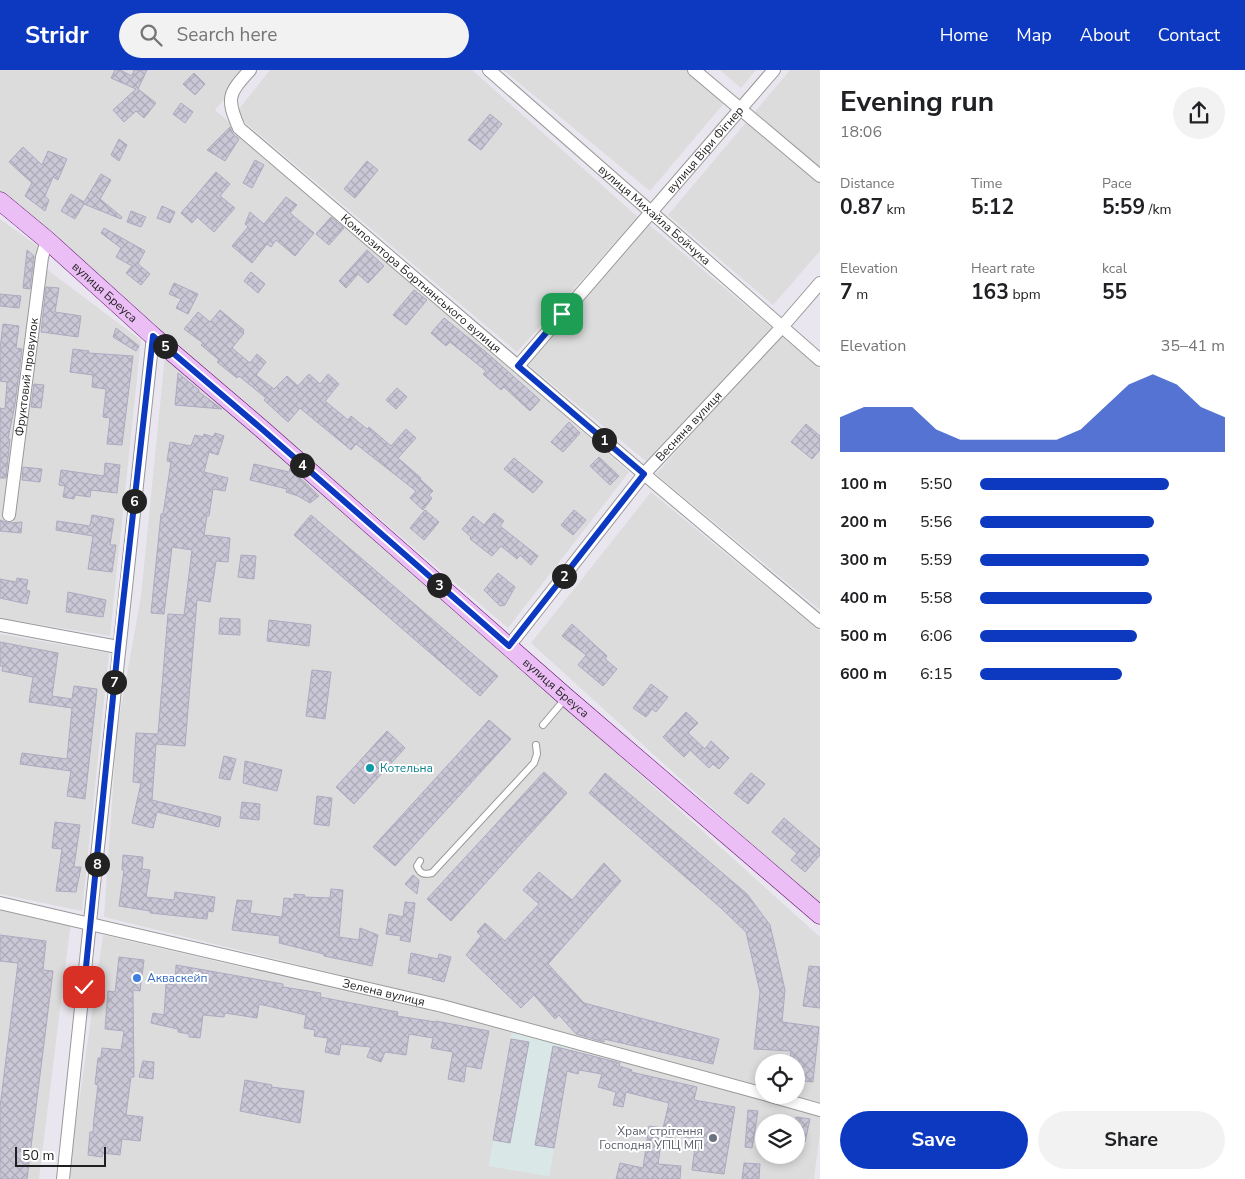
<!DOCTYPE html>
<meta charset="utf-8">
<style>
body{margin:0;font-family:"Nunito Sans",sans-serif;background:#f2f2f2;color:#202124;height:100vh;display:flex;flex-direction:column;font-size:19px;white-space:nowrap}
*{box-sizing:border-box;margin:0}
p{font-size:16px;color:#757577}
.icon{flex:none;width:28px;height:28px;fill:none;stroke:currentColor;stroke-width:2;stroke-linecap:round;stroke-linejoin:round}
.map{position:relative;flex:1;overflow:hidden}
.drawer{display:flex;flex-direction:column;background:#fff;width:425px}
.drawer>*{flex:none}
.controls{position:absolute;left:755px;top:984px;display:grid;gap:10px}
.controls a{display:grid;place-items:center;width:50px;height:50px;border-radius:50%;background:#fff;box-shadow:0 2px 8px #0003;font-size:25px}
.scale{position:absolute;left:15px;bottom:12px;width:91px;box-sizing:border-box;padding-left:5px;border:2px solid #1f1f1f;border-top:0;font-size:14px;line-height:18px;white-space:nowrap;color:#1f1f1f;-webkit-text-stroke:4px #fff;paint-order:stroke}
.pin{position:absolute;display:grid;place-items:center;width:42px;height:42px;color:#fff;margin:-21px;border-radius:10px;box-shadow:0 2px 8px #0006}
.km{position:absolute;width:25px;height:25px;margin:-12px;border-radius:50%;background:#222;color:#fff;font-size:14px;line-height:25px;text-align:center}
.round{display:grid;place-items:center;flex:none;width:52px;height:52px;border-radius:26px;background:#f2f2f2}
.head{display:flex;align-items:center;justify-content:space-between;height:85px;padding:0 20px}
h1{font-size:28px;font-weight:700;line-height:38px}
.stats{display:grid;grid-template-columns:repeat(3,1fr);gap:8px;height:85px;padding:5px 20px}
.stats div{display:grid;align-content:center}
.stats b{font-size:21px;font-weight:700}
.stats small{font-size:14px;font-weight:400}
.stats p{font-size:14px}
.chart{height:140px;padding:10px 20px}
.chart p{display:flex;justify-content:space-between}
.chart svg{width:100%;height:90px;margin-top:5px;fill:#0d39c1;opacity:.7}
.button{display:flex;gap:10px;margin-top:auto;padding:10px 20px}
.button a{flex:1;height:58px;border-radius:30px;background:#0d39c1;color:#fff;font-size:20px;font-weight:700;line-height:58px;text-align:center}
.button a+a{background:#f2f2f2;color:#202124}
ul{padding:0 20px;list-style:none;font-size:16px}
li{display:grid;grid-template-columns:80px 60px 1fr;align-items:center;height:38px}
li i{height:12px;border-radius:6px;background:#0d39c1}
header{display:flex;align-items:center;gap:30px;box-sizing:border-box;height:70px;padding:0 25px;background:#0d39c1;color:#fff}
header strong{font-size:24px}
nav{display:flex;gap:28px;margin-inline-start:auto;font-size:18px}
.search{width:350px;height:45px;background:#f2f2f2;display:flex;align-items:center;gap:12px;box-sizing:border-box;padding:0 18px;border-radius:28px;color:#757577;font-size:19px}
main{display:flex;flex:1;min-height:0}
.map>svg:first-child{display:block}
</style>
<header>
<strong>Stridr</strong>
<div class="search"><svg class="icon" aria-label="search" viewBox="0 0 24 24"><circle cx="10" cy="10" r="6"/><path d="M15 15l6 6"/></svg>Search here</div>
<nav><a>Home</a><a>Map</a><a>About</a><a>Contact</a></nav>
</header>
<main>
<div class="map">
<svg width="820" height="1109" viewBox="0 0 820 1109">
<defs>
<pattern id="building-cross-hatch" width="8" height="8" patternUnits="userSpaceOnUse" patternTransform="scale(1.25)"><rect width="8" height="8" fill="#cac7d6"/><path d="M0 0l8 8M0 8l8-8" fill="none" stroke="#adaab7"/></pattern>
</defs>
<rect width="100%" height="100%" fill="#eae6ef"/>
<g fill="#dcdcdd" fill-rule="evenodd">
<polygon points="0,0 248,0 215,40 629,402 508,558 0,125"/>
<polygon points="270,0 472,0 638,147 517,282 235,44"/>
<polygon points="503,0 687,0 725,32 650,121"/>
<polygon points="720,0 756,0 741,18"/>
<polygon points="790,0 820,0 820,181 773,235 668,145"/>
<polygon points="0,149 39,177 45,198 141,270 110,566 0,548"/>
<polygon points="647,153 772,258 647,392 526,293"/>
<polygon points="780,265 820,299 820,540 656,404"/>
<polygon points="165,285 327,422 820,867 820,1032 793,1025 796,1025 796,992 764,992 764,1017 460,934 104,847 117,660 141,526"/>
<polygon points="651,422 820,561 820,836 531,573"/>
<polygon points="0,564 109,583 82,841 0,824"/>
<polygon points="0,839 71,851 39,1109 0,1109"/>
<path d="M103,865L512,960L489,1096L549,1106L572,974L820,1047V1062L814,1109H68ZM764,1052H796V1085H764Z"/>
</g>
<polygon fill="#d9e8e7" points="512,960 572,974 549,1106 489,1096"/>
<g fill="url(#building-cross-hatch)" stroke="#aea9c0">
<polygon points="115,0 120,0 132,6 134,0 147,0 138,19 156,33 144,48 136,41 124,52 113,40 136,19 111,8"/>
<polygon points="194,3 205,14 195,25 183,14"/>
<polygon points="181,33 193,42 185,53 173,44"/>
<polygon points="490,44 502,54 481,80 468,70"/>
<polygon points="230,57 233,64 239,69 225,91 207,80"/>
<polygon points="119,69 127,75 119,91 111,85"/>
<polygon points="23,77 42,95 48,81 67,89 58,110 53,107 45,126 49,130 45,141 25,126 32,113 9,92"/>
<polygon points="255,90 264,95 252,118 243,113"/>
<polygon points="367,91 378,100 355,128 344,119"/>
<polygon points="216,102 230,114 220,126 235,138 214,162 197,147 192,153 181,143"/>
<polygon points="101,104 111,110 100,129 122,147 121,149 84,134 75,149 61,141 71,124 84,132"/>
<polygon points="286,127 297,135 290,143 314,163 295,186 276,170 271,177 267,174 252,193 232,176 248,157 245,154 250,142 264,154"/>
<polygon points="162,136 175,142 170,153 157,148"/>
<polygon points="131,141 146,147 141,157 127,152"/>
<polygon points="331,147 344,158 329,175 316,164"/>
<polygon points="104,158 145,181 138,194 150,204 141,215 126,203 132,196 116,187 121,178 101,163"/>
<polygon points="27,180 34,186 30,219 23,218"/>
<polygon points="367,180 384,196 368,213 358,204 346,218 339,211"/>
<polygon points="251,202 265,214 258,223 244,211"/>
<polygon points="174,213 198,224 188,244 176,238 181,229 169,224"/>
<polygon points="46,217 59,218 55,242 81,246 78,267 41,262"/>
<polygon points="414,220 427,230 406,255 393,245"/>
<polygon points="0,224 21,226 19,238 0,236"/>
<polygon points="220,240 244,260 243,262 244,263 232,278 250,293 257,284 266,292 256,305 274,319 287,306 298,316 309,304 320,314 328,304 339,314 325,331 348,350 351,346 367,359 369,357 391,376 406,359 416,368 398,388 421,408 420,409 433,421 429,425 432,428 423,440 410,428 416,421 356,374 351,380 300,338 288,352 264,330 266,328 239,306 237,308 217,292 219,290 201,275 203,273 184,259 198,242 210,252"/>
<polygon points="444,248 487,283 540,330 530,341 504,317 501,320 483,304 486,301 450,272 446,276 431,263"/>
<polygon points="3,254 19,256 16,278 22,279 15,334 8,369 10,369 6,408 0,408 0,338 5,339 7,312 0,311 0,279"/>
<polygon points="116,258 139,276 136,281 113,267"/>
<polygon points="73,279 89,281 88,283 133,286 122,375 107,374 110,348 103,347 106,319 92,317 93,305 70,302"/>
<polygon points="178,303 199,320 199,322 222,339 175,335"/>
<polygon points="34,314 44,315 41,338 31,337"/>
<polygon points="397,318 407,327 396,339 386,330"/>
<polygon points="569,352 580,363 563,382 551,372"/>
<polygon points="806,354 820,366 820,380 812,389 791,372"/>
<polygon points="215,363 224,366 218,385 209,382 204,402 228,408 225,421 213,419 209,446 207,446 204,465 230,468 228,492 216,491 210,532 197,530 185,676 156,674 152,730 221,747 219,757 157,742 153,758 132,753 141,713 133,712 136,663 158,664 168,544 184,545 192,480 172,477 164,544 151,543 161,444 163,444 171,392 167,391 170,372 191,376 195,365 203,367 204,364 213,367"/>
<polygon points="599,387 619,406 610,415 590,396"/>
<polygon points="514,388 543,412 533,423 504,399"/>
<polygon points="105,393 120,395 117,423 91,420 90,427 75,425 74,429 63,427 65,416 59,415 61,400 104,406"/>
<polygon points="254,394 289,402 290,398 319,426 310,433 298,426 286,422 287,419 250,410"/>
<polygon points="23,397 42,399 40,412 22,410"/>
<polygon points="425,440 439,452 424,470 410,458"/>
<polygon points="574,440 586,450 573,465 561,455"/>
<polygon points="494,443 504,451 500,456 538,486 531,495 520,485 517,489 501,476 492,486 470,469 471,467 462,459 473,446 484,455"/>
<polygon points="92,445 114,449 110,475 116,475 112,502 88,499 93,466 56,460 57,451 90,456"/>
<polygon points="311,445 498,606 480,626 294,465"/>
<polygon points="0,450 8,453 22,452 21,463 0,461"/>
<polygon points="241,485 256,486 254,509 238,507"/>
<polygon points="498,503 515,517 505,535 500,536 484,520"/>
<polygon points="17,508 28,510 26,520 30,521 27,534 0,528 0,509 16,512"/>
<polygon points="68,522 106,530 103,547 66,542"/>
<polygon points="220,548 240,549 240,565 219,564"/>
<polygon points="269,550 311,555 309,576 267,571"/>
<polygon points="572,554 607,586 605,589 617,599 603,616 578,595 586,585 562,566"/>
<polygon points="0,572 58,583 52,626 72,629 74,616 97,619 85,729 67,726 71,701 20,694 22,683 67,689 72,638 29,632 33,607 2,601 3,596 0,596"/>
<polygon points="312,600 331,602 325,649 306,646"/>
<polygon points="651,614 668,627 656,642 652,639 646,647 633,638"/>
<polygon points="686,642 698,653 688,663 705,679 711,671 729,688 719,699 713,694 709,698 690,680 684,687 663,667"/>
<polygon points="489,650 511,669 395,796 373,777"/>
<polygon points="387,661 405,678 354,734 336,717"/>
<polygon points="224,686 236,689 230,710 219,708"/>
<polygon points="245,691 282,700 277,721 243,713"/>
<polygon points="544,702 567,723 451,851 427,829"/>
<polygon points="605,703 747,824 770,855 785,920 782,952 819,957 813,1012 796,1010 796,992 790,992 791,981 754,979 760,922 746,862 721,838 589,723"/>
<polygon points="751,703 765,714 748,734 734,723"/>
<polygon points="317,726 332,728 329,756 314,754"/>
<polygon points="242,732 260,734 259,750 240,748"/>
<polygon points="784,748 820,779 820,785 805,802 791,790 797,783 772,762"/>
<polygon points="55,752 80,755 74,797 81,797 76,822 56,821 62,779 52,778"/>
<polygon points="123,785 143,787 142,799 150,800 146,827 174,830 175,822 215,827 213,842 208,841 207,849 150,843 150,841 119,836 124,800 122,800"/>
<polygon points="604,793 621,811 548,894 584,933 719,969 713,994 604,969 604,972 576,964 559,945 555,949 534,925 521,938 466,885 481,866 477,862 485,853 505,871 539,834 523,820 539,802 572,830"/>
<polygon points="413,805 419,810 417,824 405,814"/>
<polygon points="331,819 343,820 339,867 359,870 360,858 378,865 372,896 324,886 324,884 279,873 280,866 232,860 237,830 252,831 250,843 282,847 284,828 294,829 294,824 305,825 304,827 330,828"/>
<polygon points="405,832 415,833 410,872 400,870 401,866 386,864 389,844 403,847"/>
<polygon points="0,865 46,871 43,900 53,901 27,1109 0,1109 0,1037 18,893 0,891"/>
<polygon points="411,883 438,889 439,884 451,887 444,912 432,909 433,908 408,903"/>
<polygon points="119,887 144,890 140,921 133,920 134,1007 131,1007 126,1045 143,1047 140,1071 122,1069 120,1085 103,1083 102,1087 88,1085 90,1062 93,1062 94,1048 98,1015 95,1014 98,988 101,988 102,978 121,980 124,961 105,959 108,921 115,922"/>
<polygon points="176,895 283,914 283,917 321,923 320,927 398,942 397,946 436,952 436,951 489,961 481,999 466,996 464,1012 448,1009 453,982 431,978 433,968 409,964 406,985 385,982 381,992 367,987 371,977 341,974 339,985 325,982 328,968 314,966 315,960 304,958 306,945 259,934 257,948 225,943 224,947 203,945 200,968 189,967 189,964 178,962 178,959 151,953 153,943 164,945 166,914 175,915"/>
<polygon points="809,896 820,897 820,938 803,936"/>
<polygon points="511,969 529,972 510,1073 493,1070"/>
<polygon points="553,976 620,993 619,996 632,1000 631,1002 697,1017 694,1030 735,1037 724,1104 692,1100 696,1069 673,1065 672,1068 662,1066 658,1094 681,1096 680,1109 616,1109 620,1093 643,1098 649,1056 663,1058 669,1033 626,1022 623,1037 613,1035 616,1022 598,1017 602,1004 579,1000 578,1004 567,1001 554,1078 535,1075"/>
<polygon points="143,991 154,992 153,1009 139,1007"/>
<polygon points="245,1010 272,1015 271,1017 304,1021 300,1053 240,1041"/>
<polygon points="748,1040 758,1041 752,1078 745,1077"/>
<polygon points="796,1047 810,1049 805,1072 796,1071"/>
<polygon points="744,1093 760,1094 759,1109 742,1109"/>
</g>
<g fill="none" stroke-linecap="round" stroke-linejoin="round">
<g stroke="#999" stroke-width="8">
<g id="lane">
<polyline points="543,655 565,629"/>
<path d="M420,791L417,796C420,804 424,805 432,803L534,693L537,684L536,675"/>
</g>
</g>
<g stroke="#999" stroke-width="14">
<g id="street">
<path id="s1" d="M250,0C228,24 226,28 239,58L644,404L820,552"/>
<path id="s2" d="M489,0L820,290"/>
<polyline points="694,0 820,106"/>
<path id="s3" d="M518,296L774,0"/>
<path id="s4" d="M9,445L42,187L47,170"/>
<polyline points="0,555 118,577"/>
<path id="s5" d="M509,576L644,404L782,257L820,213"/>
<path id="s6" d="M0,833L442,936L764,1024"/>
<polyline points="767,1025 820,1040"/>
<path d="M63,1109C93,828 121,547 153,266"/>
</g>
</g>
<g stroke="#630c70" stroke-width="19">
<g id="secondary">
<path id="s7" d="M0,131L47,170L153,266L263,360L566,627L820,845"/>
</g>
</g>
<use href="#lane" stroke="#fff" stroke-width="6"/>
<use href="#street" stroke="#fff" stroke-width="12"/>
<use href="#secondary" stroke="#ebbef5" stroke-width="18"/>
</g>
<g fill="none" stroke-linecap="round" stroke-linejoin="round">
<g stroke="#fff" stroke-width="10">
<polyline id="route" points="84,917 118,577 153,266 263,360 509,576 644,404 518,296 562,244"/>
</g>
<use href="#route" stroke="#0d39c1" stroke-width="6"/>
</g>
<circle fill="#0f9aa8" stroke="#fff" stroke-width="2" cx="370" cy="698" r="5"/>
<circle fill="#3f7fe0" stroke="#fff" stroke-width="2" cx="137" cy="908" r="5"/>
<circle fill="#6b7280" stroke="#fff" stroke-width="2" cx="713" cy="1068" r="5"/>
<g text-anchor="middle" stroke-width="4" stroke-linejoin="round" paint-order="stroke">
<g font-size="12" fill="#1f1f1f" stroke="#fff">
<text dy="4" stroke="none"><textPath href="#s3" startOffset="286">вулиця Віри Фігнер</textPath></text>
<text dy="4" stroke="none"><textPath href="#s2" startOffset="220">вулиця Михайла Бойчука</textPath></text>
<text dy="4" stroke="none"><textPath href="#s1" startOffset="305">Композитора Бортнянського вулиця</textPath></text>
<text dy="4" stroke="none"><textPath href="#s7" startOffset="139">вулиця Бреуса</textPath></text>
<text dy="4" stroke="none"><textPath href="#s4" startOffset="139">Фруктовий провулок</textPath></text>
<text dy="4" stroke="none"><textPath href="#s5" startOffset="284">Весняна вулиця</textPath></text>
<text dy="4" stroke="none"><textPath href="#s7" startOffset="739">вулиця Бреуса</textPath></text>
<text dy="4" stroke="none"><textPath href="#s6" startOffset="394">Зелена вулиця</textPath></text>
</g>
<g font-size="12" fill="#0d838f" stroke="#fff" text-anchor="start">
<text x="380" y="702">Котельна</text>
</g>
<g font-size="12" fill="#366cbe" stroke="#fff" text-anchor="start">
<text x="147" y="912">Акваскейп</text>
</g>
<g font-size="12" fill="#5b616d" stroke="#fff" text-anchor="end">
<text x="703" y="1065">Храм стрітення<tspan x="703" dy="14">Господня УПЦ МП</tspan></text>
</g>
</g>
</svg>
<div class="controls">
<a><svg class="icon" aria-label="locate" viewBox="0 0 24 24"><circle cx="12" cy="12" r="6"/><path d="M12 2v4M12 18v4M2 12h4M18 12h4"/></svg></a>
<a><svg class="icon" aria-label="layers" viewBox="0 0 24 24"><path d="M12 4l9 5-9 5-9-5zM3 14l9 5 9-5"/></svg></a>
</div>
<div class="scale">50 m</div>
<div class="pin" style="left:562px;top:244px;background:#1e9e55"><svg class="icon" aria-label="arrive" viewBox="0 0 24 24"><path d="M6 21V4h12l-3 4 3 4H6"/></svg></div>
<div class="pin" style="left:84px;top:917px;background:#d93025"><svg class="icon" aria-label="check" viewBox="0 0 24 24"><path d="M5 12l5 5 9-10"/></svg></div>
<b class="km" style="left:604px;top:370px">1</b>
<b class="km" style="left:564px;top:506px">2</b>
<b class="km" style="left:439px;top:515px">3</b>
<b class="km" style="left:302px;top:395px">4</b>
<b class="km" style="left:165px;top:276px">5</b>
<b class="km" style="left:134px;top:431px">6</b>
<b class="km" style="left:114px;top:612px">7</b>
<b class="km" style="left:97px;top:794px">8</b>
</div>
<section class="drawer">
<div class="head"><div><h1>Evening run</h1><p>18:06</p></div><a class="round"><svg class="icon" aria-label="share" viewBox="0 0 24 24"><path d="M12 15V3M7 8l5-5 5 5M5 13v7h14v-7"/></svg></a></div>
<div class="stats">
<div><p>Distance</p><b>0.87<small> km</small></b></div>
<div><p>Time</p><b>5:12</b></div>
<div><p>Pace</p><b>5:59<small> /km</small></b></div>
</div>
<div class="stats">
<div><p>Elevation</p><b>7<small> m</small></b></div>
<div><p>Heart rate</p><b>163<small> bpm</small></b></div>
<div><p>kcal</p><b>55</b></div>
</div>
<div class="chart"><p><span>Elevation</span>35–41 m</p>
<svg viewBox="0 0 160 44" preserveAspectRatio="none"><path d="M0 44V27L10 22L20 22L30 22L40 33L50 38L60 38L70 38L80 38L90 38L100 33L110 22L120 11L130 6L140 11L150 22L160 27V44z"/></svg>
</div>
<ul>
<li><b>100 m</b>5:50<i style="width:77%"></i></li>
<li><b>200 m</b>5:56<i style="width:71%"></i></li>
<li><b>300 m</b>5:59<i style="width:69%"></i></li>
<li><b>400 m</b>5:58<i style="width:70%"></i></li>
<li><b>500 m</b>6:06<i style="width:64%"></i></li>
<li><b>600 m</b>6:15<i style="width:58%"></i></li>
</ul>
<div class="button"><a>Save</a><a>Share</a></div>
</section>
</main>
